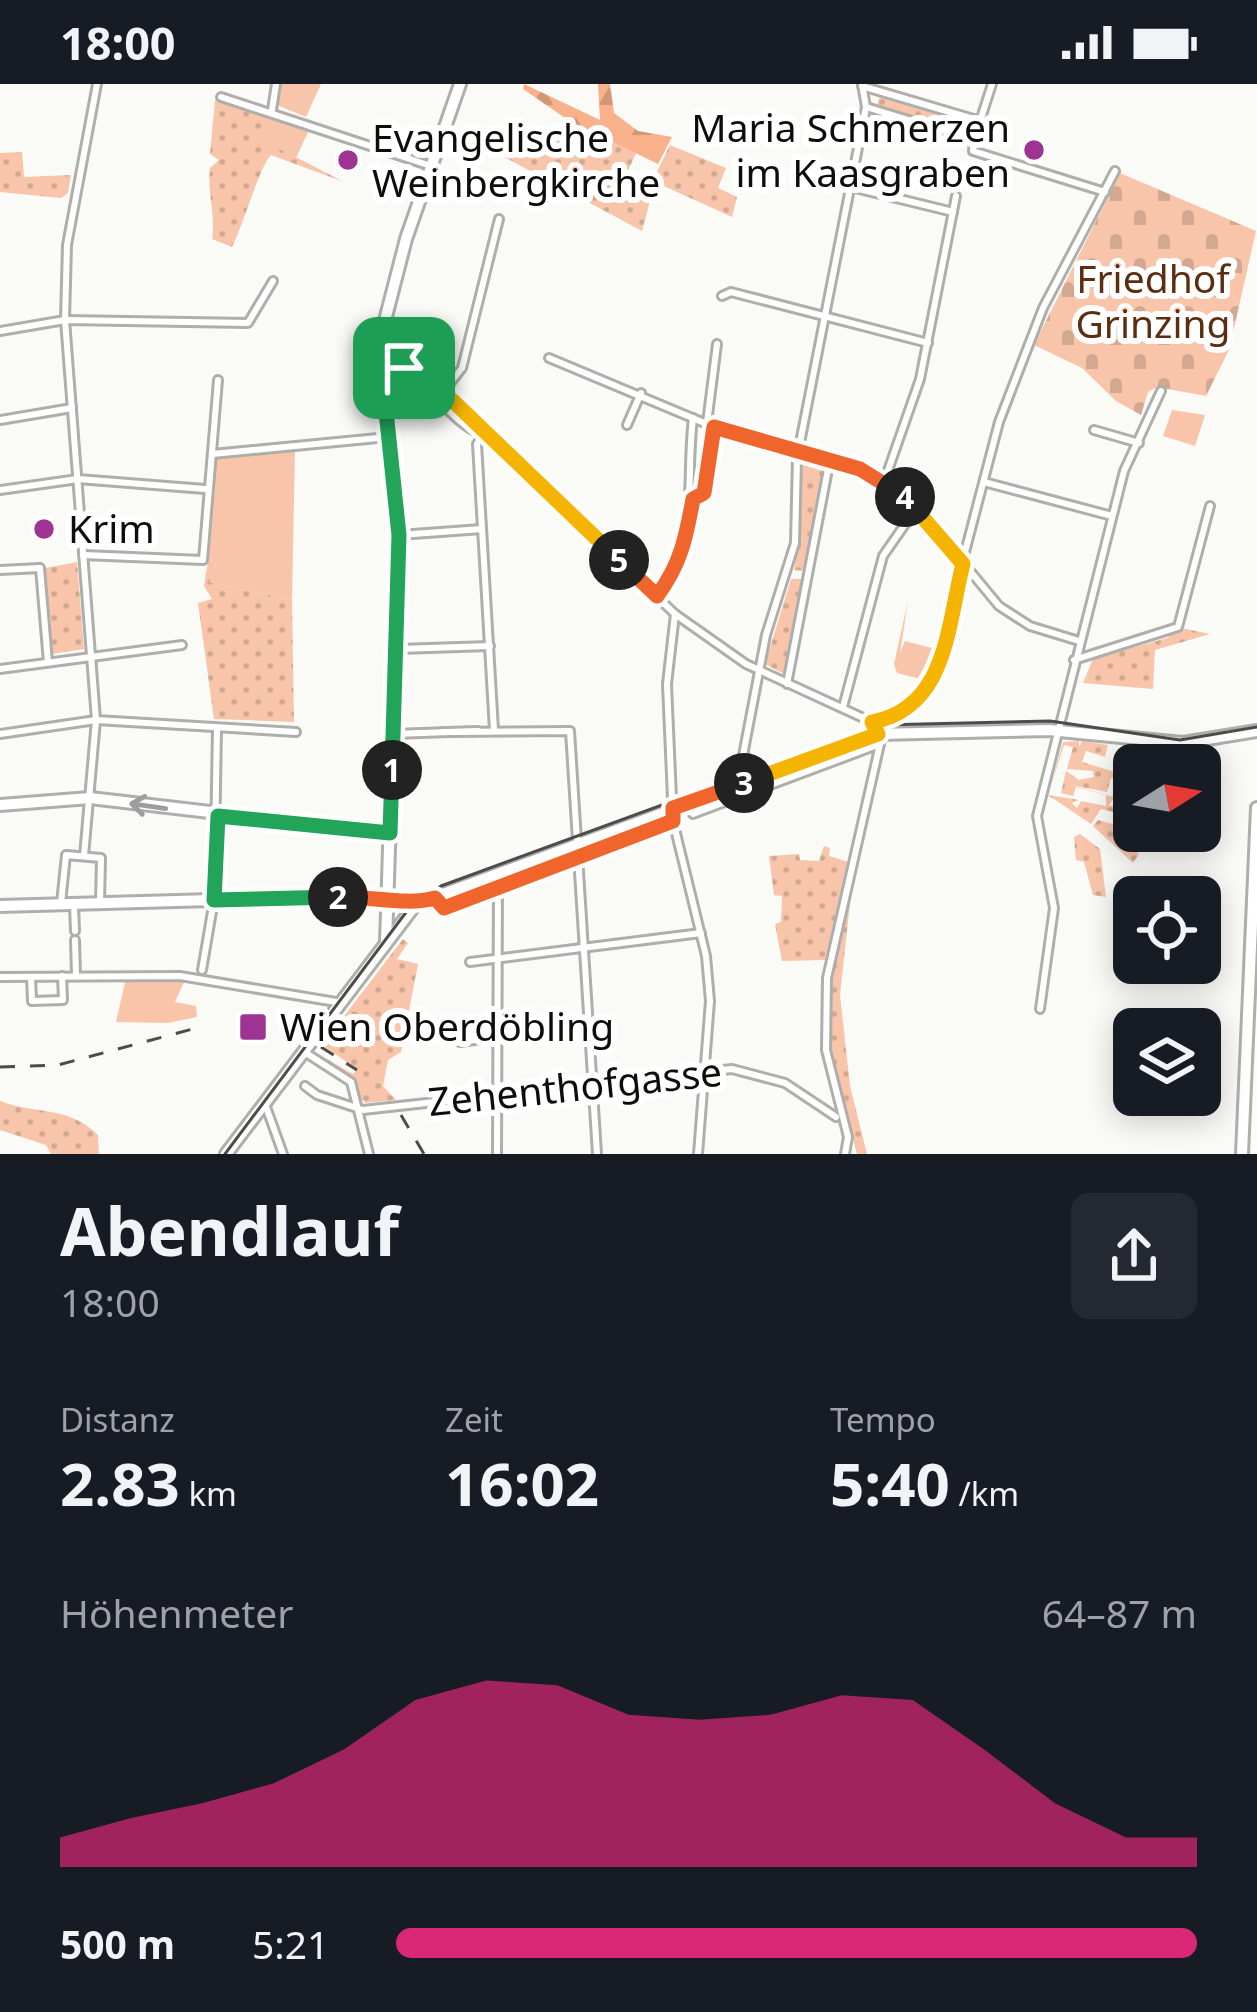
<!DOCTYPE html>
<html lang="de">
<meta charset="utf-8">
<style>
body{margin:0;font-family:"Noto Sans",sans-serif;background:#242831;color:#f1f3f6;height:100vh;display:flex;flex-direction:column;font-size:45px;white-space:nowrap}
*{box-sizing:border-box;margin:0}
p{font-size:39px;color:#9ea1a6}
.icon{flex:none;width:66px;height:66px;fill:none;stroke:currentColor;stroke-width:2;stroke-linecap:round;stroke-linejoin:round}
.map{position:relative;height:1070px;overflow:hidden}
.panel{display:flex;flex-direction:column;background:#171b24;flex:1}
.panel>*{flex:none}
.needle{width:78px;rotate:79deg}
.tools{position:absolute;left:1113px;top:660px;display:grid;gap:24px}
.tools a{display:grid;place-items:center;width:108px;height:108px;border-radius:18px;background:#171b24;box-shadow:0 6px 30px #0003;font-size:60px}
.pin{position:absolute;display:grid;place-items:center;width:102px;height:102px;color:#fff;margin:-51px;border-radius:24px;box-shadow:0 6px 18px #0006}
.km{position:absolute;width:60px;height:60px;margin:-30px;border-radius:50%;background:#222;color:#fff;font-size:33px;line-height:60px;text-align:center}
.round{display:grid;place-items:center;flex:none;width:126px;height:126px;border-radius:18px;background:#242831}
.overview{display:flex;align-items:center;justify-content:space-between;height:204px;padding:0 60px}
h1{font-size:66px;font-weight:700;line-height:90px}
.metrics{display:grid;grid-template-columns:repeat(3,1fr);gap:18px;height:204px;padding:12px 60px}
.metrics div{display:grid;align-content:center}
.metrics b{font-size:60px;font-weight:700}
.metrics small{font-size:33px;font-weight:400}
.metrics p{font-size:33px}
.chart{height:336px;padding:24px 60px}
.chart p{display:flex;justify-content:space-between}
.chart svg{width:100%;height:216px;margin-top:12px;fill:#db2777;opacity:.7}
ul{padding:0 60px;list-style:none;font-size:39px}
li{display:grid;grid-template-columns:192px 144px 1fr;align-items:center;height:90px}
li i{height:30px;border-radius:15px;background:#db2777}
.status{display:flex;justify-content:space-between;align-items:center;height:84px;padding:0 60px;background:#171b24;direction:ltr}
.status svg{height:33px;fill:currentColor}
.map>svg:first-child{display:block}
</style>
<div class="status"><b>18:00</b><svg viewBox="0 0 49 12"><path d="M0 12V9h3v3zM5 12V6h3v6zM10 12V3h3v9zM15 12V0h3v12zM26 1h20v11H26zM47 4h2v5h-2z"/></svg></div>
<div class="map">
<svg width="1257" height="1070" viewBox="0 0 1257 1070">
<defs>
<pattern id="grass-dots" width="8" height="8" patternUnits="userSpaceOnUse" patternTransform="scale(3)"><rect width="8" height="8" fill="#f8c5aa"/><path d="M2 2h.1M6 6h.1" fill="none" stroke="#d3a891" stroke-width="1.8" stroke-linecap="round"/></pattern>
<pattern id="forest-firs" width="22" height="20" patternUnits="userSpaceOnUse" patternTransform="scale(3)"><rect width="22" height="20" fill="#f8b18a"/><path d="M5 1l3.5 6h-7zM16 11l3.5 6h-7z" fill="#d39776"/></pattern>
<pattern id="cemetery-stones" width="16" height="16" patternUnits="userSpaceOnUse" patternTransform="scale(3)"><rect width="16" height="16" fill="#f8c5aa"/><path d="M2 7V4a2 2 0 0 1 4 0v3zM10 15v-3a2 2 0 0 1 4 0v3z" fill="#d3a891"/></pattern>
</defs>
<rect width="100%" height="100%" fill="#fafaf7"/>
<g fill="url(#grass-dots)">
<polygon points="880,12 972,39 968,50 877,22"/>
<path d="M215,16L273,32L263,56L344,98L271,71C260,81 243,142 232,163L212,155C216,131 207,109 210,84L219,76L210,70Z"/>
<polygon points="511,34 556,59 568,36 637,67 625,93 649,104 670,61 726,84 718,104 737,113 732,133 655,98 642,147 497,69"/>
<polygon points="22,68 24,93 71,91 68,109 61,114 0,108 0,69"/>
<polygon points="807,373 826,381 805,487 794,486 801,445 800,380"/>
<polygon points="208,476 216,479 210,498 292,516 294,638 214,635 198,519 212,515 204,502"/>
<polygon points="77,478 84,565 52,570 45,484"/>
<polygon points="791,495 803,495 803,501 786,591 765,580"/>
<polygon points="1181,544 1210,550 1155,566 1153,605 1083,599 1093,575 1167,554"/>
<polygon points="1079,657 1079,663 1082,657 1108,661 1105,673 1086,667 1082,678 1122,690 1120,695 1111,694 1107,708 1071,701 1114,713 1109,722 1128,721 1131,710 1121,708 1117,715 1124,690 1134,692 1134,733 1101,725 1091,740 1048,711 1079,716 1072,719 1077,724 1081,717 1106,722 1106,711 1076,703 1073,712 1061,709 1066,687 1079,696 1094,693 1093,687 1067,685 1073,663 1064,661 1050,705 1063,658"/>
<polygon points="1131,735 1134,747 1142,747 1132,764 1139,770 1133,779 1093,742 1098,736 1128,744"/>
<polygon points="1080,750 1100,765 1106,813 1093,811 1084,778 1076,776 1074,753"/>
<polygon points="824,762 830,764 829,772 849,778 825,876 782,877 775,840 781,838 782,812 774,811 769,772 799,770 800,776 819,777"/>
<path d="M853,792L840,911L850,1002L867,1070H857C848,1036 835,1005 830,970C821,910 840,850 853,792Z"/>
<polygon points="403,855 408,859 397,875 418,880 401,968 388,976 383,1002 396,1016 366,1019 356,1012 352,994 318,970 353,990 357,985 322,961"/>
<path d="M0,1017C36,1031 68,1021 98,1051L99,1070H51L46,1061L0,1046Z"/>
</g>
<polygon fill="url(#forest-firs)" points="524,0 600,36 598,0 610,0 614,29 638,47 672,53 658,80 568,36 523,5"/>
<polygon fill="url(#cemetery-stones)" points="1120,89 1256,147 1229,266 1206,312 1157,303 1148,308 1141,331 1116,317 1082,284 1034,261"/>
<g fill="#f8c5aa">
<polygon points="278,0 321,0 306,33 279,22"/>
<polygon points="273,32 310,44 296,74 262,56"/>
<polygon points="1172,326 1205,331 1195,362 1163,352"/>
<polygon points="295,365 292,516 209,498 216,479 208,476 214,370"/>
<polygon points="908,517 900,569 905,557 932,564 924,596 897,589 894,580"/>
<polygon points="125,898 184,898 175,918 196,922 197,933 168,939 116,938"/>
</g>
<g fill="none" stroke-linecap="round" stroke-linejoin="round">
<g stroke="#aeaeab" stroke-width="12">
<g id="street">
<polyline points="862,2 977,36"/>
<polyline points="221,13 431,82"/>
<polyline points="866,23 974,56"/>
<polyline points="272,26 276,0"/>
<polyline points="974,56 973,67 1105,108"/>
<polyline points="974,56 992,0"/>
<polyline points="851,103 953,128"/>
<polyline points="722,212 731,208 928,259"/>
<polyline points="0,247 65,236 248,239 273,197"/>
<path d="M383,272C427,290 449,341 483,350"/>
<polyline points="549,274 714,343 796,369 806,367 884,398 917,423 999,522 1030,542 1079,557"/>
<polyline points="440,312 478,341 675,530 746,580 872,638 880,660 827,894 826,966 848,1053 845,1070"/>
<polyline points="440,312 462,284 499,135"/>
<polyline points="0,336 72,324"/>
<polyline points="707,339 717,260"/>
<polyline points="627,341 641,309"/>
<polyline points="1094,346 1139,359"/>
<polyline points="483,350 477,360 494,646"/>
<polyline points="212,370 388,353"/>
<polyline points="884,398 920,295 956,112"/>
<polyline points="984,398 1112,432"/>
<polyline points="0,406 78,395 205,405"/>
<polyline points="693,415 704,409 714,343"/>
<polyline points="399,451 482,445"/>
<polyline points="83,471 203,476 218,296"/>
<polyline points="0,486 40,484 48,578"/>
<path d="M657,511C700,456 685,399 693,334"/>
<polyline points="675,530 667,600 673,737 706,872 710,917 698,1070"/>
<polyline points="398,565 490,562"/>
<polyline points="1074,576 1178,543 1210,422"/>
<polyline points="0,585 182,561"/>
<polyline points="787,600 830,375"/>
<polyline points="843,623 883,472 917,423"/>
<polyline points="872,638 908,628 931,598 999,338 1043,224 1115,87"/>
<polyline points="443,648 570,647 597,1070"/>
<polyline points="0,650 96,636 296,648"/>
<polyline points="393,650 478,647"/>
<polyline points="751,708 740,687 766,551 795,459 797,374 866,23 862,0"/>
<polyline points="688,723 693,730 880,660"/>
<polyline points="84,772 96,636 65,236 67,161 97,0"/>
<polyline points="435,814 447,822 673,737"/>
<polyline points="61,819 66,771 101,774 100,819"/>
<polyline points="74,821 75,847"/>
<polyline points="75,856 76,891"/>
<polyline points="470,878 701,849"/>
<polyline points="202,886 214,816 217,644"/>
<polyline points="0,893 180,892 342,919"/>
<polyline points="31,893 32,917 63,916 62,892"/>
<polyline points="1040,925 1054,824 1037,732 1124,387 1161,307"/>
<polyline points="460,958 496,953"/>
<polyline points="306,969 351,998 369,1070"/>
<polyline points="305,1002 317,1011 363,1026 732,985 785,999 836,1033"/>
<polyline points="265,1020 283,1070"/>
<polyline points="497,1070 498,792"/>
</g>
</g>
<g stroke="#aeaeab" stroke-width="16">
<g id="secondary">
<polyline points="0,721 90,714 390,749"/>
<polyline points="0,822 388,811 416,820"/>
<polyline points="386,859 399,451 380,256 406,155 460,0"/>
<polyline points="226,1070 416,820 878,650 1049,646 1183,659 1257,647"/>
<polyline points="1242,1070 1257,724"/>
</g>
</g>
<use href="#street" stroke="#fff" stroke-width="6"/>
<use href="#secondary" stroke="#fff" stroke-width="10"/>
<polyline stroke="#4c4c4a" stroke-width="3" points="225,1070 407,827 441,802 880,641 1050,637 1180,656 1257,643"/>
<g stroke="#4c4c4a" stroke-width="3" stroke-dasharray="15 15" stroke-linecap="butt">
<polyline points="321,963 357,986"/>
<polyline points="0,983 58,981 200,943"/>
<polyline points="401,1031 424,1070"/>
</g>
</g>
<defs><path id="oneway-shaft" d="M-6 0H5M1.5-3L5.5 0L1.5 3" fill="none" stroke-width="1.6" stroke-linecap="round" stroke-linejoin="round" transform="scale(3)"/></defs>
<use stroke="#9e9e9e" href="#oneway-shaft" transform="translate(148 722) rotate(-172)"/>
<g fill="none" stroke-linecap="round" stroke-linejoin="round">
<g stroke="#fff" stroke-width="24">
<polyline id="split-1" points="392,686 399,451 380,270 404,284"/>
</g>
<g stroke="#fff" stroke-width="24">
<polyline id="split-2" points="338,813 214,816 218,732 390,749 392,686"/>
</g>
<g stroke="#fff" stroke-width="24">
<path id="split-3" d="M338,813C370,812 406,822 435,814L444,824L673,737V724L744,699"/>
</g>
<g stroke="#fff" stroke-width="24">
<path id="split-4" d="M744,699L878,650L872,638C947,624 947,543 963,480L905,413"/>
</g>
<g stroke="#fff" stroke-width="24">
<path id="split-5" d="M619,476L657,512C681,480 686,453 693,415L704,409L714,343L860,385L905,413"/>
</g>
<g stroke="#fff" stroke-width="24">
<polyline id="split-6" points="404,284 452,316 619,476"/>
</g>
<use href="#split-1" stroke="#22a559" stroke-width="15"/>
<use href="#split-2" stroke="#22a559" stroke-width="15"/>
<use href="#split-3" stroke="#f0652b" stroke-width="15"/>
<use href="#split-4" stroke="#f5b400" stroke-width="15"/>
<use href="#split-5" stroke="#f0652b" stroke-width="15"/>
<use href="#split-6" stroke="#f5b400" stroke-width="15"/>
</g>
<g fill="#9f3394" stroke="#fff" stroke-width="4.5">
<circle cx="1034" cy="66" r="12"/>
<circle cx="348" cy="76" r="12"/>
<circle cx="44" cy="445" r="12"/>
<rect x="238" y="928" width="30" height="30" rx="6"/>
</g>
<g text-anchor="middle" stroke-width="12" stroke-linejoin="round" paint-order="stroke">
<g font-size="39" fill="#0d0d0c" stroke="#fff" text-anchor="start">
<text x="1010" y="58" text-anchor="end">Maria Schmerzen<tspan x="1010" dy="45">im Kaasgraben</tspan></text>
<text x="372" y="68">Evangelische<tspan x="372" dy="45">Weinbergkirche</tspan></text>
<text x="68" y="459">Krim</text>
<text x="280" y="957">Wien Oberdöbling</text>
</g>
<g font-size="39" fill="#5b2d11" stroke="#fff">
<text x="1153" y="209">Friedhof<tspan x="1153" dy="45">Grinzing</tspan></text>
</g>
<g font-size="39" fill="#0d0d0c" stroke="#fff">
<text transform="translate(575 1003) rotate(-6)" y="14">Zehenthofgasse</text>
</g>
</g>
</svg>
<div class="tools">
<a><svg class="needle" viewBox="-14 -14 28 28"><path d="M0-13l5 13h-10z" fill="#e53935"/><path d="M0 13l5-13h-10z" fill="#9ea1a6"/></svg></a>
<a><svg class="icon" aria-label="locate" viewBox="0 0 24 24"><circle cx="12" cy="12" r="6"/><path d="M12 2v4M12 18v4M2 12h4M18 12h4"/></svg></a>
<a><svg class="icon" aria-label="layers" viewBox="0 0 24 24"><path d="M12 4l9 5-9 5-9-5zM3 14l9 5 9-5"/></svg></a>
</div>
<div class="pin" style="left:404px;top:284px;background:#1e9e55"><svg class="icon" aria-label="arrive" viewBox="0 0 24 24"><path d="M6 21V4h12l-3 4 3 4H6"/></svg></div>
<b class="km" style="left:392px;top:686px">1</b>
<b class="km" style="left:338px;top:813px">2</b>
<b class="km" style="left:744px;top:699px">3</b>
<b class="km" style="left:905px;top:413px">4</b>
<b class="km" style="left:619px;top:476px">5</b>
</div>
<section class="panel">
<div class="overview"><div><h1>Abendlauf</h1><p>18:00</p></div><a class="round"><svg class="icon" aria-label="share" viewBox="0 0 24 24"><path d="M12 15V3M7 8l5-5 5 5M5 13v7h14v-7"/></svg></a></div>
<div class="metrics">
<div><p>Distanz</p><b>2.83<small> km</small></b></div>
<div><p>Zeit</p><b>16:02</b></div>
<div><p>Tempo</p><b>5:40<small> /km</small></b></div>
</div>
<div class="chart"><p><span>Höhenmeter</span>64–87 m</p>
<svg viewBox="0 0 160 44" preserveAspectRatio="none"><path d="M0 44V38L10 34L20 31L30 27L40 20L50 10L60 6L70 7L80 13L90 14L100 13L110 9L120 10L130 20L140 31L150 38L160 38V44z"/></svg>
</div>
<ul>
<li><b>500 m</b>5:21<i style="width:100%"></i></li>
</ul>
</section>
